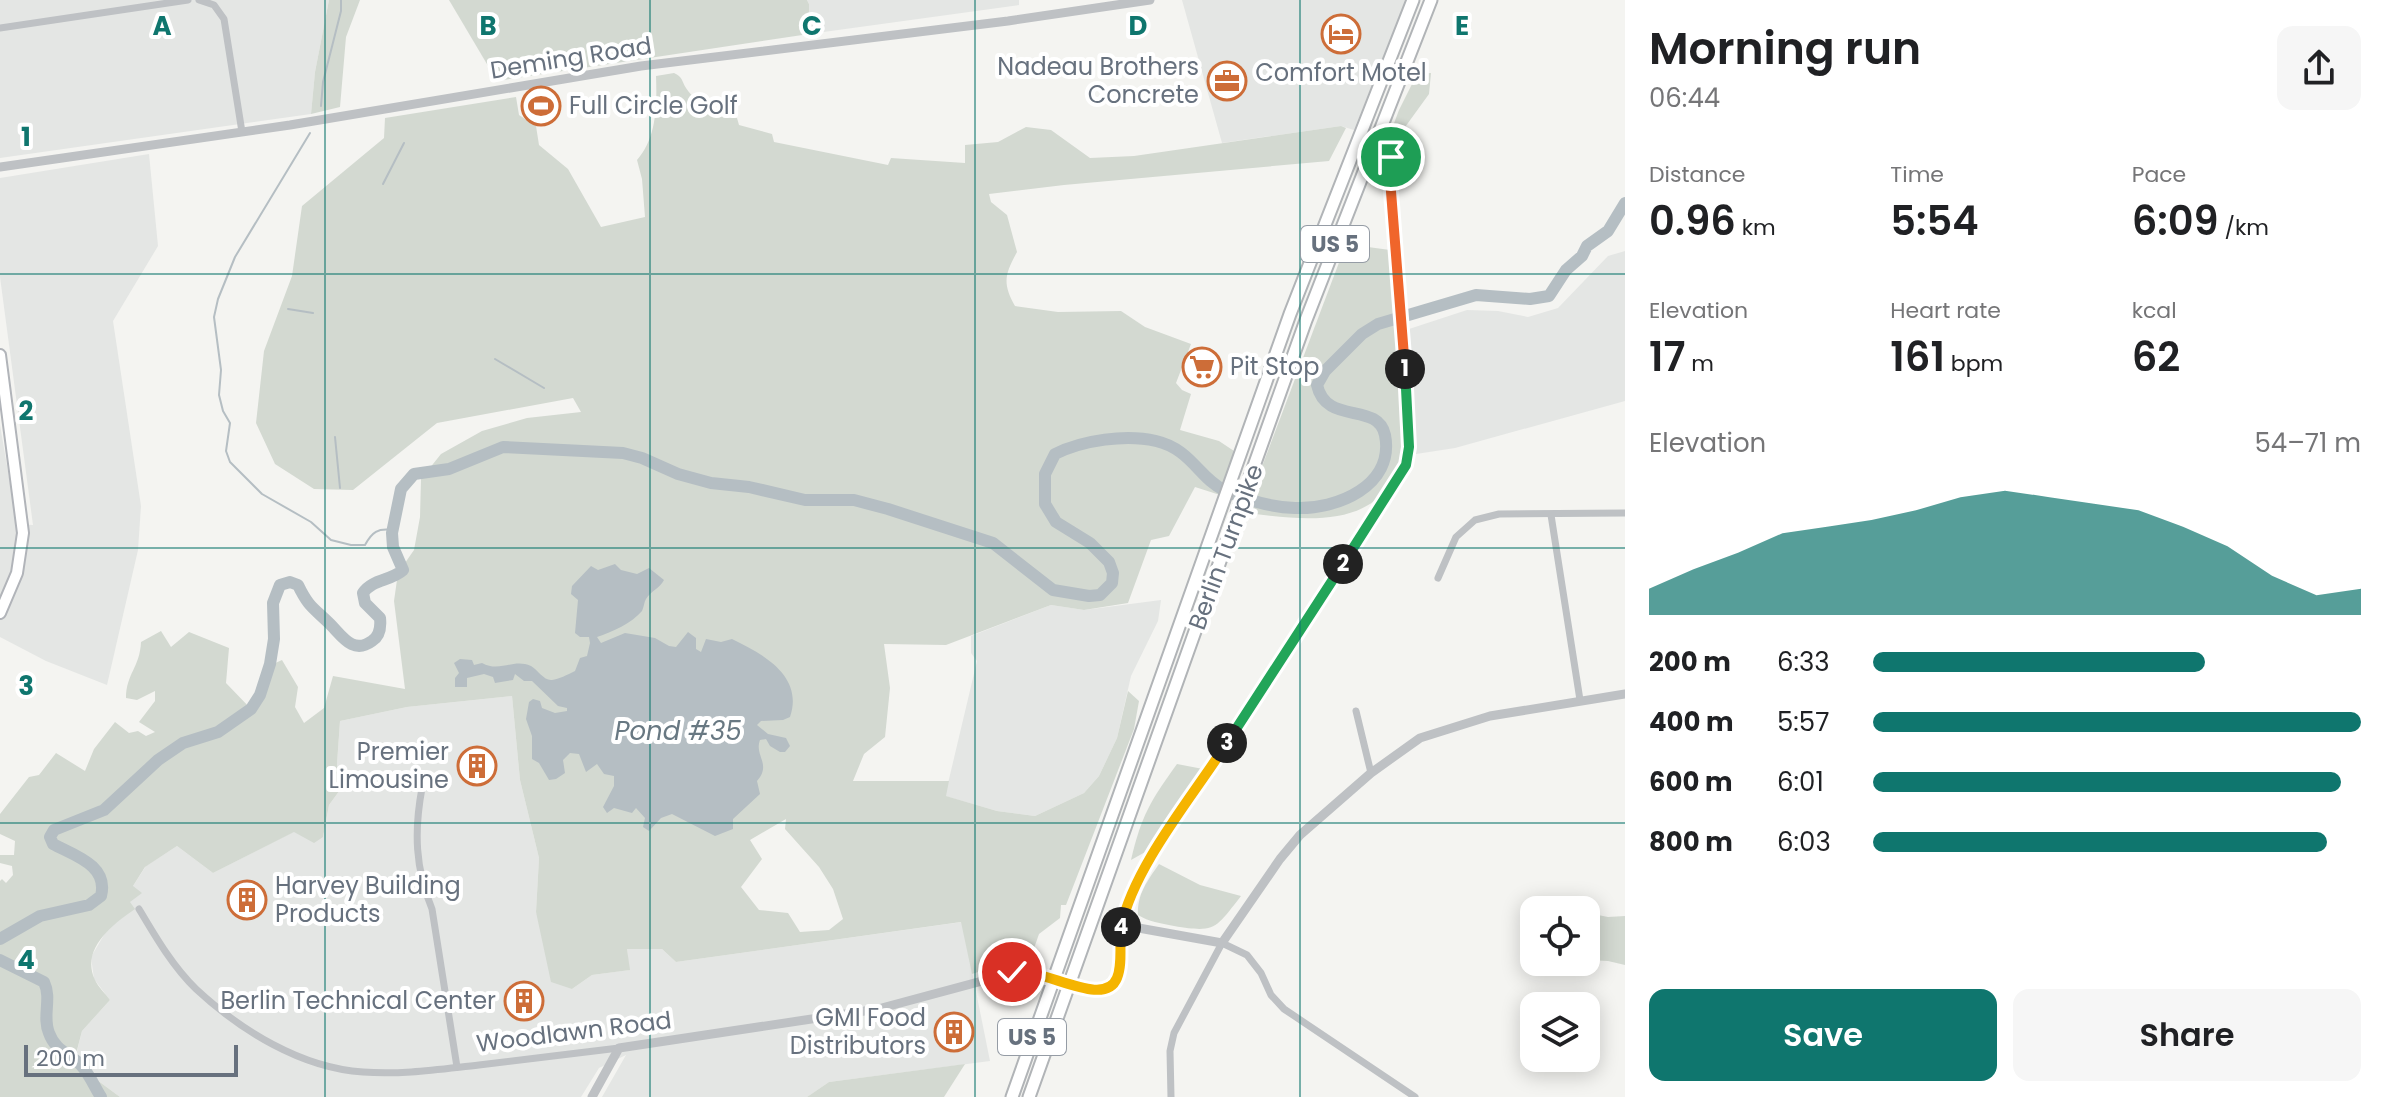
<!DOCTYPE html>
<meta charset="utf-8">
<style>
body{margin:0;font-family:Poppins,sans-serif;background:#f6f6f6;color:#202124;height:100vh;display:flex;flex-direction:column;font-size:30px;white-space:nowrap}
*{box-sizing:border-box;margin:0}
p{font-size:26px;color:#757577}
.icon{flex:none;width:44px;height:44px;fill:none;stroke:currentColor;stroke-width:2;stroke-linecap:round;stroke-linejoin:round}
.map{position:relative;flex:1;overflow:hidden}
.drawer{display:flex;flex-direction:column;background:#fff;width:760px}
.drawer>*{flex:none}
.tools{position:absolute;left:1520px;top:896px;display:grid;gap:16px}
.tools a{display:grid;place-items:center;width:80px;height:80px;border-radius:16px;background:#fff;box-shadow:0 4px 20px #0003;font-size:40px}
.scale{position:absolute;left:24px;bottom:20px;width:214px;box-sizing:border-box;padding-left:8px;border:4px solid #67717e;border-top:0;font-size:22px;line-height:28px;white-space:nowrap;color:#67717e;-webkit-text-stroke:6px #fff;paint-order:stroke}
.pin{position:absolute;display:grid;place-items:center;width:68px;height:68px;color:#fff;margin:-34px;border:4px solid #fff;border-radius:50%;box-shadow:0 2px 8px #0007}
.km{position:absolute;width:40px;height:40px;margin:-20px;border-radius:50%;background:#222;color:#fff;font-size:22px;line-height:40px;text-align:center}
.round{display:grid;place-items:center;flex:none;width:84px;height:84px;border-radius:16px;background:#f6f6f6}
.headline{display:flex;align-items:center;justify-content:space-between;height:136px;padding:0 24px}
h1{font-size:44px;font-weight:600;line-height:60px}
.metrics{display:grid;grid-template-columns:repeat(3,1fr);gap:12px;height:136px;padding:8px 24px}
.metrics div{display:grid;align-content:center}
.metrics b{font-size:40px;font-weight:600}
.metrics small{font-size:22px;font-weight:400}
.metrics p{font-size:22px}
.chart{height:224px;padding:16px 24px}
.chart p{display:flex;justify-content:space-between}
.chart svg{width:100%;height:144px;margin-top:8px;fill:#0f766e;opacity:.7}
.action{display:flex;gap:16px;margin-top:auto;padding:16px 24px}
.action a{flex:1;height:92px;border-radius:16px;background:#0f766e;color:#fff;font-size:32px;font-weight:600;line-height:92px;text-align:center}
.action a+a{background:#f6f6f6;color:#202124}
ul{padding:0 24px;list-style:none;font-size:26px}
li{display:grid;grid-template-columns:128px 96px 1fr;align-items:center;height:60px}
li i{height:20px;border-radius:10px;background:#0f766e}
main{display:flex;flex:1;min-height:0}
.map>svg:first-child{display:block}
</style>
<main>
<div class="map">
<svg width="1625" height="1097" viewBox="0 0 1625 1097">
<rect width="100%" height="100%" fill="#f4f4f1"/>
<g fill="#e4e6e4">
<polygon points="0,0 329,0 315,72 311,114 0,158"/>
<polygon points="807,0 1019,0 1019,5 809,34 809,4"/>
<polygon points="1182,0 1406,0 1354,130 1341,126 1222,143"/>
<polygon points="149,154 158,246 113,321 141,506 138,550 107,685 46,661 0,637 0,425 17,524 33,525 0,277 0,178"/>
<polygon points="1625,251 1625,401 1455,448 1416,454 1406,330 1467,310 1498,311 1528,317 1558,308 1608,256"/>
<polygon points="1161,600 1158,621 1131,676 1117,738 1099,776 1084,793 1035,816 997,811 945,796 977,661 971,653 971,636 1051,605 1084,610"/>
<polygon points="512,696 520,780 539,858 536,912 572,989 592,975 629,970 627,949 662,949 676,962 962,922 990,1061 829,1082 807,1097 602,1097 626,1055 599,1068 581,1097 120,1097 97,1080 76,1055 82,1031 110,1000 94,979 91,957 108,928 134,909 130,903 133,886 146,866 177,846 213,873 295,831 323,837 329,805 340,790 337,764 340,721 407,707"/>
</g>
<g fill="#d3d9d1" fill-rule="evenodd">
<polygon points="329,0 360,0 346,37 340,107 311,114 315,72"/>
<polygon points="449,0 807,0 809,4 809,34 497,81"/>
<path d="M674,73C683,77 681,80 686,88C699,107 716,113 737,118L739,125L772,134L774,142L888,165L891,158L965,163V145L998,142L1026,127L1051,130L1090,158L1134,156L1341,126L1346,128L1329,161L1064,185L989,194L991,202L1007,215L1017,252C1005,274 1002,283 1015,306L1058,312L1121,311L1145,327L1191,344L1176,383L1182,390L1191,394L1180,430L1219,441L1237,453L1220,495L1195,487L1169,536L1151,540L1128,603L1084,610L1051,605L946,645L884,644L890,688L885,737L864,754L853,781H949L946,796L997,811L1035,816L1084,793L1099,776L1117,738L1128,691L1139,701L1134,729L1066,905H1061L1060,918L1039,934L1032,954L972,974L961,922L676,962L662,949H627L630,970L592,975L572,989L551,982L536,912L539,858L520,780L512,696L407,707L340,721L337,764L340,790L329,805L323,837L314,843L294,832L213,873L177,846L145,867L133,886L142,893L130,902L135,909C113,924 80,949 95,980C98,987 106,994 110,1000L82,1031L76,1054L97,1080L120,1097H0V881L2,879L6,883L13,875L12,866L0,863V855H14L15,841L0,834V814L29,777L39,775L56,753L85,771L94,749L115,722L129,733L138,731L146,736L155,732L139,722L155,701V691L137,700L126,698C126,674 140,667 141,642L161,631L171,647L189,632L229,648L226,683L252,710L271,665L282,660L298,687L295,707L304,723L324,708L333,676L405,689L394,601L398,573L414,550L420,517L421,479L441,454L482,431L527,418L581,412L573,398L437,423L353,490L314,489L275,464L256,423L264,351L292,276L302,206L384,138L385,118L516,97L519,115L536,126L539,145L568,169L601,227L645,217L642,179L637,160C657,138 657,104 656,76ZM786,819L785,829L819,867L833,889L843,919L829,930L800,932L788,913L759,910L741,887L762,859L750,840Z"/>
<polygon points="1431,73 1429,94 1387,152 1386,184 1372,182 1399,110 1417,74"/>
<path d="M1346,244L1390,250L1404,443C1392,530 1315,522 1247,513L1252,493Z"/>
<path d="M1177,764L1203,769L1147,851L1131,860C1141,816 1151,800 1177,764Z"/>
<path d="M1159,864L1200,885L1241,896C1215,929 1216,933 1174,926C1160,923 1149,922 1138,915C1137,894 1148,880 1159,864Z"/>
<polygon points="1593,914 1608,917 1625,916 1625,965 1608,961 1586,960 1586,919"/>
<polygon points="965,1064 944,1097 807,1097 829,1082"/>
</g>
<path fill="#b5bec3" d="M615,564L621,570L637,574L649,568L664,580C660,588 651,591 646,599C644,602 644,607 642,611C632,623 612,632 597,637L601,643L625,633L655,638L669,646L676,647L688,632L696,638V649L701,652L706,639L721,642L732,639C763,654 804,676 790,717L783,720L761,721L757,725L768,734L786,738L790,746L785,752H780L770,746L766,739L760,740C754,756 772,764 757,781L760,794L733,819V829L715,836L672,814L661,818L649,831L643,827L645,818L636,808L632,813L614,808L607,813L603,807L614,786V776L604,774L597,764L586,772L579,754L570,753L563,760L565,773L556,779L549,780L539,763L532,759V736L526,719L529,702L533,699L540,701L542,708L555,713L567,711V708L558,706L532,681H524L515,674L513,680L495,683L493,677L484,674L467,678V687H455V678L459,673L454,663L460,659L472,660L474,665L482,663C500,673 513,658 531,666C538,670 544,681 552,680C559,679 567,675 575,671L580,658L587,656L590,643L589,637H580L575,633L578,600L571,594L572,586L591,566L598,570Z"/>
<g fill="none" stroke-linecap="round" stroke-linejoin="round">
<g stroke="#b5bec3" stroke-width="2">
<polyline points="321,106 323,82 341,11 341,0"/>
<path d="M310,133L235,257L218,299L214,317L221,370L219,395L223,411L230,423L226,451L230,462L262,494L311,522L331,540L351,545H365C372,532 378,528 392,530"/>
<polyline points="383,184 404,143"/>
<polyline points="288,309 313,313"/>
<polyline points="495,359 544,388"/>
<polyline points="335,437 340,488"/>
</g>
<g stroke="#b5bec3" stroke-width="12">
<path d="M0,939L40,916L89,905L101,896C109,865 73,855 53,844L50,837L54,830L104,810L158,760L183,743L218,732L251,709L260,695L270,664L274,639L273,603L280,585L290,582L298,585C309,608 314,608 330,624C342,636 353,655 372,641C380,636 381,627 380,618L365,603L363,593C372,579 391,581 403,570L393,547L392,533L401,489L414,474L449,469L503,447L623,453L642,458L678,474L711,483L749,487L805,500H854L888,509L993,543L1053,590L1089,596L1100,595L1112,583L1113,573L1109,562L1090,543L1056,522L1045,504V474L1055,454C1083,440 1126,434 1156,441C1191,449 1199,478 1224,490C1246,500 1270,507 1295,508C1336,510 1395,486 1385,435C1378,401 1326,426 1317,385L1325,371L1362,334L1378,324L1476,295L1530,299L1549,296L1566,270L1582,256L1587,246L1608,231L1625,203"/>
<path d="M0,960L44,982C52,999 42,1016 49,1033C55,1050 68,1053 80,1064C89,1073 94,1086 101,1097"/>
</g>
<g stroke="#b1b4b9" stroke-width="14">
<polyline id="secondary" points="0,355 23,533 17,573 0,613"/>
</g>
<g stroke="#b1b4b7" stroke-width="15">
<g id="trunk">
<polyline points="1012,1097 1290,314 1413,0"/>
<polyline points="1029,1097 1306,320 1431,0"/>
</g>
</g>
<g stroke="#bec1c4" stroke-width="7">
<polyline points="199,0 214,5 224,19 242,132"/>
<polyline points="0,28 188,0"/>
<polyline points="1551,515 1580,700"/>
<polyline points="1438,578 1456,537 1475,520 1499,514 1625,513"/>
<polyline points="1356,711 1371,773"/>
<path d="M422,788C414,831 415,868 432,909L457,1067"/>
<path d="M139,909C155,936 173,967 196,989C240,1030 301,1068 363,1072C402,1075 441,1069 479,1065C526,1059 572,1054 619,1048"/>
<polyline points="1122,925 1133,890 1166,835 1406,465 1409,432 1390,179 1394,149"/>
<polyline points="1171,1097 1170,1051 1174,1033 1222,943 1247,955 1261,973 1271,995 1284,1009 1415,1097"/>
</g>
<g stroke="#bec1c4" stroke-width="9">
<polyline points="0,167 290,125 641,66 1008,21 1150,0"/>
<path d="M592,1097L619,1048L878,1009L1019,971L1034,972L1097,992C1128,988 1118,948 1122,925L1222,943L1280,859L1300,835L1371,773L1420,738L1490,716L1625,694"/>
</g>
<use href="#secondary" stroke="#fff" stroke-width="10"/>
<use href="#trunk" stroke="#fff" stroke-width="11"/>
</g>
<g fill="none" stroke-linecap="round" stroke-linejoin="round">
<g stroke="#fff" stroke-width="16">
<polyline id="split-1" points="1391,157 1390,179 1405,369"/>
</g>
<g stroke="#fff" stroke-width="16">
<polyline id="split-2" points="1343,564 1406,465 1409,447 1405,369"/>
</g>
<g stroke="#fff" stroke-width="16">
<polyline id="split-3" points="1227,743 1343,564"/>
</g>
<g stroke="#fff" stroke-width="16">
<path id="split-4" d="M1121,927C1134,866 1193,796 1227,743"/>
</g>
<g stroke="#fff" stroke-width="16">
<path id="split-5" d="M1012,972C1042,966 1104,1010 1117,978C1123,964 1119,943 1121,927"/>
</g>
<use href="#split-1" stroke="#f0652b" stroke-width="10"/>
<use href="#split-2" stroke="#22a559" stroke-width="10"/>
<use href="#split-3" stroke="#22a559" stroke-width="10"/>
<use href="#split-4" stroke="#f5b400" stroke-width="10"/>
<use href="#split-5" stroke="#f5b400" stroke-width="10"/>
</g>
<path fill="none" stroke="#0f766e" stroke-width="2" stroke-opacity="0.55" d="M325,0V1097M650,0V1097M975,0V1097M1300,0V1097M0,274H1625M0,548H1625M0,823H1625"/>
<defs>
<g id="hotel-ring" transform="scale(2)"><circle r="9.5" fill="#fff" stroke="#cd6d38" stroke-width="1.5"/><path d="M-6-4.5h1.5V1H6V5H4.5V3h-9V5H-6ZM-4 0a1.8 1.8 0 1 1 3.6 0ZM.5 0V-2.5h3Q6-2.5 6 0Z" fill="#cd6d38"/></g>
<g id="office-ring" transform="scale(2)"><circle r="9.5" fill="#fff" stroke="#cd6d38" stroke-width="1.5"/><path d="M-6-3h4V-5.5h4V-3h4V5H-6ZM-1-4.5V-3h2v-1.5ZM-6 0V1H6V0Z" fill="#cd6d38"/></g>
<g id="stadium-ring" transform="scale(2)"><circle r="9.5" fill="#fff" stroke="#cd6d38" stroke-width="1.5"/><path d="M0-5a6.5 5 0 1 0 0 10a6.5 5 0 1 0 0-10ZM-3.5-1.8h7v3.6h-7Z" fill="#cd6d38"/></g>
<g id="supermarket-ring" transform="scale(2)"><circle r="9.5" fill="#fff" stroke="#cd6d38" stroke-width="1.5"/><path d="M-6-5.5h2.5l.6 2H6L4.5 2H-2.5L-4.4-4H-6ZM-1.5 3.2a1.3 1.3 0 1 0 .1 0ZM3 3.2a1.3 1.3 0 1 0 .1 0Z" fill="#cd6d38"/></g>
<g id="building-ring" transform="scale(2)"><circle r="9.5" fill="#fff" stroke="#cd6d38" stroke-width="1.5"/><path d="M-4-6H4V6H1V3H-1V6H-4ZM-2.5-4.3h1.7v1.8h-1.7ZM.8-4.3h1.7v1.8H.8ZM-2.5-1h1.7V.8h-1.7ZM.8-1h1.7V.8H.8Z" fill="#cd6d38"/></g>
</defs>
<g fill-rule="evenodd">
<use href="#hotel-ring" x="1341" y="34"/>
<use href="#office-ring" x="1227" y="81"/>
<use href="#stadium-ring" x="541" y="106"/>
<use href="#supermarket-ring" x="1202" y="367"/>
<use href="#building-ring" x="477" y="766"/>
<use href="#building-ring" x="247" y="900"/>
<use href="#building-ring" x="524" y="1001"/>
<use href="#building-ring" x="954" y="1032"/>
</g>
<g text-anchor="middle" stroke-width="8" stroke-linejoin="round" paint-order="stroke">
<g fill="#fff" stroke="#959ca5" stroke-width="2">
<rect x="1301" y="226" width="68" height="36" rx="6"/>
<rect x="998" y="1019" width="68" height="36" rx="6"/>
</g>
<g font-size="22" font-weight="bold" fill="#67717e">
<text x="1335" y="252">US 5</text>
<text x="1032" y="1045">US 5</text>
</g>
<g font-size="24" fill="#67717e" stroke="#fff">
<text transform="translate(571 58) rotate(-9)" y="8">Deming Road</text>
<text transform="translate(1226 547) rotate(-70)" y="8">Berlin Turnpike</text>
<text transform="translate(574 1032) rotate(-7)" y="8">Woodlawn Road</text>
</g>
<g font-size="24" fill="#67717e" stroke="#fff" text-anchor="end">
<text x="1199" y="75">Nadeau Brothers<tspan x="1199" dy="28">Concrete</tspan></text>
<text x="1341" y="81" text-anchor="middle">Comfort Motel</text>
<text x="569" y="114" text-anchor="start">Full Circle Golf</text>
<text x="1230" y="375" text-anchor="start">Pit Stop</text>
<text x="449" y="760">Premier<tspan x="449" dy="28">Limousine</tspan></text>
<text x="275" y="894" text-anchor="start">Harvey Building<tspan x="275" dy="28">Products</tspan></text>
<text x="496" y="1009">Berlin Technical Center</text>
<text x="926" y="1026">GMI Food<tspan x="926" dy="28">Distributors</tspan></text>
</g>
<g font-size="26" font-style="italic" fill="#687882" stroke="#fff">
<text x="678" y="740">Pond #35</text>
</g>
</g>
<g font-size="26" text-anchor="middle" font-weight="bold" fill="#0f766e" stroke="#fff" stroke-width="8" stroke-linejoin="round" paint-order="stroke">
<text x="162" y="35">A</text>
<text x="488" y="35">B</text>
<text x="812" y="35">C</text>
<text x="1138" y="35">D</text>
<text x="1462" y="35">E</text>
<text x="26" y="146">1</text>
<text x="26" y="420">2</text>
<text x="26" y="695">3</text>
<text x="26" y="969">4</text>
</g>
</svg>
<div class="tools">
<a><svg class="icon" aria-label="locate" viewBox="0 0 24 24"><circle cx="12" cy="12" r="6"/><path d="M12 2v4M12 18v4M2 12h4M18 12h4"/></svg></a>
<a><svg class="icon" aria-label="layers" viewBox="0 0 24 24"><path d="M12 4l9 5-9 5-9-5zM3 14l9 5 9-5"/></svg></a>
</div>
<div class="scale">200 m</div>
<div class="pin" style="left:1391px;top:157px;background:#1e9e55"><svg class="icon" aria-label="arrive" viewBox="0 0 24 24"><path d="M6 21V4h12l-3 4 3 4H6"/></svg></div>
<div class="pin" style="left:1012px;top:972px;background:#d93025"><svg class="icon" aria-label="check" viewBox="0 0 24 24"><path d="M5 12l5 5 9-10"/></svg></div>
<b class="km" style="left:1405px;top:369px">1</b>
<b class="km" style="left:1343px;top:564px">2</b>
<b class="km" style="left:1227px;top:743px">3</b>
<b class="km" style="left:1121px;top:927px">4</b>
</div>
<section class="drawer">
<div class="headline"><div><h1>Morning run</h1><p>06:44</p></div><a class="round"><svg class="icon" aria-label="share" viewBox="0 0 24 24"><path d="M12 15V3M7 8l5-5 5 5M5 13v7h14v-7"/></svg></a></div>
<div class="metrics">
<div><p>Distance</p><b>0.96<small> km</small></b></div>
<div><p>Time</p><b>5:54</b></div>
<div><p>Pace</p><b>6:09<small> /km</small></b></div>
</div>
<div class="metrics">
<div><p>Elevation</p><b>17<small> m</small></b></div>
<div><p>Heart rate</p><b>161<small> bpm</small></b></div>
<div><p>kcal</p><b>62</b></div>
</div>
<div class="chart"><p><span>Elevation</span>54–71 m</p>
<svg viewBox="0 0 160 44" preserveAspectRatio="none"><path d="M0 44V36L10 30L20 25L30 19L40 17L50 15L60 12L70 8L80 6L90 8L100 10L110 12L120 17L130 23L140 32L150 38L160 36V44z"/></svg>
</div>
<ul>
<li><b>200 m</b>6:33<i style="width:68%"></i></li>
<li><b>400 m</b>5:57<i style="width:100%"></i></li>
<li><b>600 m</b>6:01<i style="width:96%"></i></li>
<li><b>800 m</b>6:03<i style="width:93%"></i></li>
</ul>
<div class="action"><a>Save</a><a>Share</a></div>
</section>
</main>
